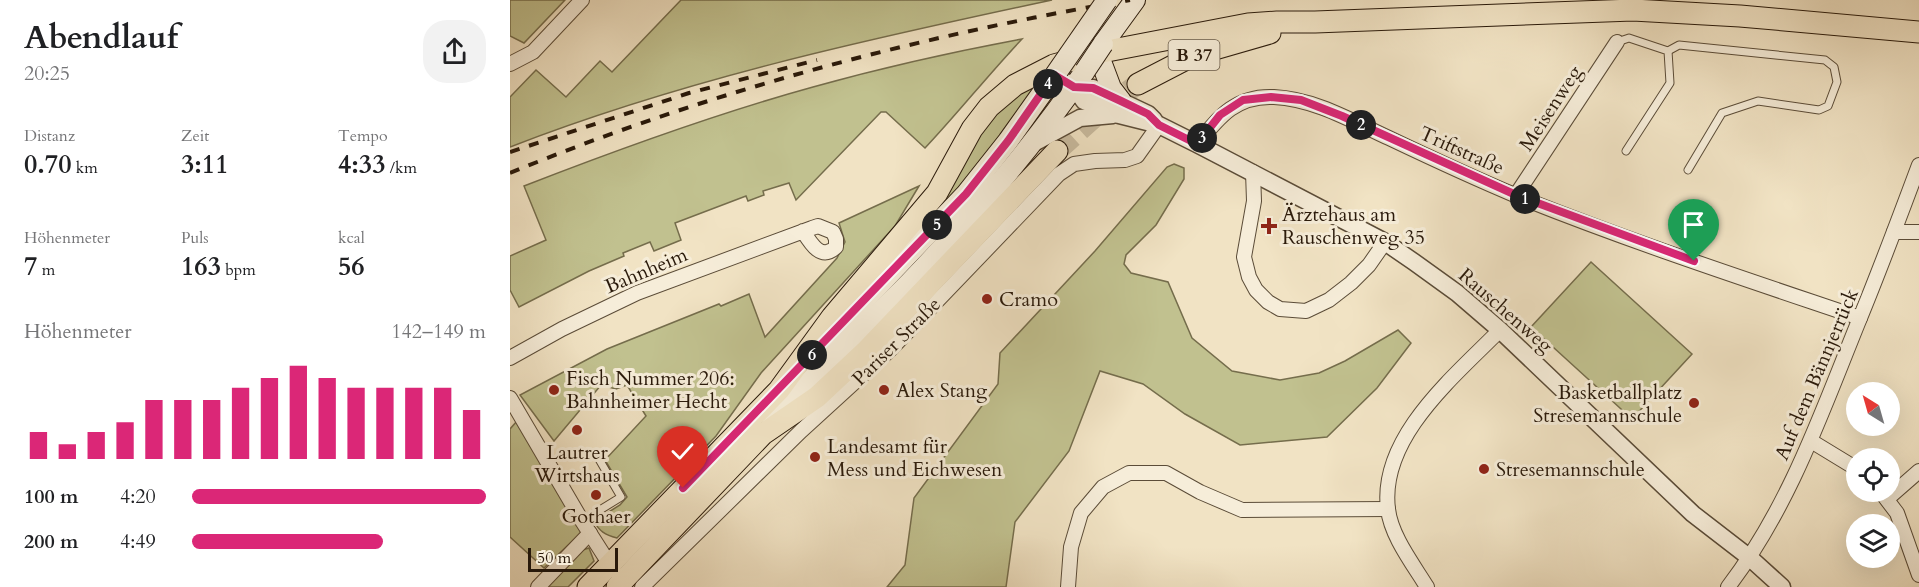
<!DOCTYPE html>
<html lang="de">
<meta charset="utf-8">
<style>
body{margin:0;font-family:Cardo,serif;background:#f2f2f2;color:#202124;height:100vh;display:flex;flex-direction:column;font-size:22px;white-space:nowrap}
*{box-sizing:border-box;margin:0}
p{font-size:20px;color:#757577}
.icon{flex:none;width:33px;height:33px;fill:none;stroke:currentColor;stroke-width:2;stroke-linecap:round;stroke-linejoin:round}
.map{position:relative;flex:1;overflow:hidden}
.sheet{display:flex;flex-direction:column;background:#fff;width:510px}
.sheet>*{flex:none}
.needle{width:39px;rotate:323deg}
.tools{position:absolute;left:1336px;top:382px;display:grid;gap:12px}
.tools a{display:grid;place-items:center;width:54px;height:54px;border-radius:50%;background:#fff;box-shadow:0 6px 24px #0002;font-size:30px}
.scale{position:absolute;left:18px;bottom:15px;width:90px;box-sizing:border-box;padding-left:6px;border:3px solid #29190a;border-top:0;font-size:16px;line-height:21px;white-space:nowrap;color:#29190a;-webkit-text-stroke:4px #f6edd9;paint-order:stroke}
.pin{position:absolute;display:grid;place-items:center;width:51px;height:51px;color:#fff;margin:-62px -26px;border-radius:50% 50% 50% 0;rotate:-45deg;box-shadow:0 0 6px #0007}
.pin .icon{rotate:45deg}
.km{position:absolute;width:30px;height:30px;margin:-15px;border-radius:50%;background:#222;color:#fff;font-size:16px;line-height:30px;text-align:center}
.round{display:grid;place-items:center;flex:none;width:63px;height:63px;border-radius:24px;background:#f2f2f2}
.summary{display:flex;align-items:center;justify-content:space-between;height:102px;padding:0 24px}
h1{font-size:33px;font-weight:800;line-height:45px}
.metrics{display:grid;grid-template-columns:repeat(3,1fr);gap:9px;height:102px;padding:6px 24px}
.metrics div{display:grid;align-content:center}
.metrics b{font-size:26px;font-weight:800}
.metrics small{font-size:16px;font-weight:400}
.metrics p{font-size:16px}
.chart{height:168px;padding:12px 24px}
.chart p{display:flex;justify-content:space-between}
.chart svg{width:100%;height:108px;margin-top:6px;stroke:#db2777;stroke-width:6}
ul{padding:0 24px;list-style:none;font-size:20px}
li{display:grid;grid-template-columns:96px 72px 1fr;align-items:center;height:45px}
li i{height:15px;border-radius:8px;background:#db2777}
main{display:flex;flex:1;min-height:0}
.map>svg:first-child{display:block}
</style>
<main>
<section class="sheet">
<div class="summary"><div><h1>Abendlauf</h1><p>20:25</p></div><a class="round"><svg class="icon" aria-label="share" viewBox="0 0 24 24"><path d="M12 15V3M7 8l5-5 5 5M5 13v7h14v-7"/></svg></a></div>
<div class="metrics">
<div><p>Distanz</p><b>0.70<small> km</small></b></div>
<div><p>Zeit</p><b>3:11</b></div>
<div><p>Tempo</p><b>4:33<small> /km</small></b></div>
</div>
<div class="metrics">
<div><p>Höhenmeter</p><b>7<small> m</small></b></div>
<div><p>Puls</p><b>163<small> bpm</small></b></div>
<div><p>kcal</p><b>56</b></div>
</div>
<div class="chart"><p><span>Höhenmeter</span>142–149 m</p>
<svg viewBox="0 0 160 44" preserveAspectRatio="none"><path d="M5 44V33M15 44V38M25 44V33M35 44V29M45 44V20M55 44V20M65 44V20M75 44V15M85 44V11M95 44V6M105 44V11M115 44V15M125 44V15M135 44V15M145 44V15M155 44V24"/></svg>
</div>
<ul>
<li><b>100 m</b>4:20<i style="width:100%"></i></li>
<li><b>200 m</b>4:49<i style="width:65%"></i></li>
</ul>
</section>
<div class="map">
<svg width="1409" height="587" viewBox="0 0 1409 587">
<rect width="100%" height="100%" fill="#f1e3c4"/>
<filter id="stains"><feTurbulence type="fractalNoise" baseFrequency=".00333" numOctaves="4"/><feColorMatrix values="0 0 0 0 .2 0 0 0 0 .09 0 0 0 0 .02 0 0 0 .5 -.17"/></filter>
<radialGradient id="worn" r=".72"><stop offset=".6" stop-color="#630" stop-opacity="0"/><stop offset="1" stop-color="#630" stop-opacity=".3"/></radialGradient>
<g fill="#c1c18f" stroke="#756d4c" stroke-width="1.5">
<polygon points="0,0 55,0 14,43 0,36"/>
<path d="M171,0H542C359,39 175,79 0,147V97L26,70L56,97L90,61L102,72Z"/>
<path d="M512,39C478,75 448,113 415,148L376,112H371L286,200L279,183L253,191L254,195L238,201L236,196L165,223L171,240L144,251L140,242L113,253L114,256L79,271L9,307L0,290V256L36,240L14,186C109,149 205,114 303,87C371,68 442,52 512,39Z"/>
<polygon points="534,77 480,154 417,222 475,124 491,103"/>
<polygon points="664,164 674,168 674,179 646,225 616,255 614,264 621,273 658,282 682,338 722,371 770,380 809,373 835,361 888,330 901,343 867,388 817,437 730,445 675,414 633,384 590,371 559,451 505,522 496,587 377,587 395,565 404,498 488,384 490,353 585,251 657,167"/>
<path d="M409,186L385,226L251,373L206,436L107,538C95,535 89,531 84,521L110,505L117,497L95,460L136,416L117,385L106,389L91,385L44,441L10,395L97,349L209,304L211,306L239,294L255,337L327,258L335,242L329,223Z"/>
<polygon points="1081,262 1182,354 1122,419 1021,327"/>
<polygon points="7,421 73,531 34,568 0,537 0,429"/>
<polygon points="79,548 84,561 58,587 34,587 69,551"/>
</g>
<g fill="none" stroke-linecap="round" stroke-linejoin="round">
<polyline stroke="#c9bb9f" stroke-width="21" stroke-dasharray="21 10" stroke-linecap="butt" points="547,151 597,106 628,84"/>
<g stroke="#5b4c38" stroke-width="9">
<g id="service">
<polyline points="1107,42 1119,38 1158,51 1160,83 1116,151"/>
<polyline points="1158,51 1169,45 1315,60 1324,67 1327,82 1318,106 1309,110 1248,101 1212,113 1178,170"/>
<polyline points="72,521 111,497 86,454"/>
</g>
</g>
<g stroke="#5b4c38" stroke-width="16">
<g id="minor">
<polyline points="0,64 23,52 72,0"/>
<path d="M687,144C709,117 726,95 764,97C805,99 842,121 879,138C921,158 964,178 1007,196C1119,241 1235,279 1350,318"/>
<polyline points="743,172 744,201 734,257 739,277 746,290 758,302 770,309 796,311 819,300 841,283 859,265 875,242"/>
<polyline points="1006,195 1107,42"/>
<polyline points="1384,232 1409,232"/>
<path d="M0,358L52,329L127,293L302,228L308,226L323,232L326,239V247C311,261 301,244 293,231"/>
<polyline points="0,398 72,521 104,571"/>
<polyline points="1301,441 1347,469"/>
<polyline points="1371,492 1387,513 1409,575"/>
<polyline points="1377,499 1409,471"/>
<polyline points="28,587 80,533"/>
<polyline points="132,587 291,431 383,347 549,174 564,164 585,161 615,160 627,156 649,125"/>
<polyline points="558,587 561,547 571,513 593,487 619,473 656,473 690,492 732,510 878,509"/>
<path d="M917,587C903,564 881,536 878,509C869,437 945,376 990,330"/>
<path d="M1218,587C1280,506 1312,411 1350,318C1371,267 1390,216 1409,165"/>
</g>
</g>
<g stroke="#5b4c38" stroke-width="19">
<g id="tertiary">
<polyline points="545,75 564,87 574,101 609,115 649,125 687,144 875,242 904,262 947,293 990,330 1183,514 1240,558 1272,587"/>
<polyline points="564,87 583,88 638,114 644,120"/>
<polyline points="524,143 570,118 603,115"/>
</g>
</g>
<g stroke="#29190a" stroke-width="22">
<g id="secondary">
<polyline points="593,44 625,0"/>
<polyline points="592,64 601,88 611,101"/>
<polyline points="306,351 456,194 498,141 545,75"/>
<path d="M262,423C304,372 354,329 400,282C465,214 521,149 575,71"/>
</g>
</g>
<g stroke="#29190a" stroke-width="23">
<g id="primary">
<polyline points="628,84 684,55 760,33"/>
<polyline points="78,587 269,390 322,317 427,193 462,129 479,107 505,85 544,65 592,52 738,24 767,22 805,22 1123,10 1230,16 1409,32"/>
<polyline points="107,587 253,434 307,397 355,352 547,151"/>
</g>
</g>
<use href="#service" stroke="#f6edd9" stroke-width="7"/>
<use href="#minor" stroke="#f6edd9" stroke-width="14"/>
<use href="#tertiary" stroke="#f6edd9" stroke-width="16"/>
<use href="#secondary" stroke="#f6edd9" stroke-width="20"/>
<use href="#primary" stroke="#f1e3c4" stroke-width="21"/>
<g stroke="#29190a" stroke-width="4" stroke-dasharray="10 10" stroke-linecap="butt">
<polyline points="0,152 179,93 307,60"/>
<path d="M0,173C199,91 408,36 620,0"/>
</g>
<g stroke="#29190a" stroke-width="22" stroke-linecap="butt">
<g id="secondary-bridge">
<polyline points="575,71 593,44"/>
<polyline points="545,75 597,0"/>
</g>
</g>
<use href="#secondary-bridge" stroke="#f6edd9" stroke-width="20"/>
</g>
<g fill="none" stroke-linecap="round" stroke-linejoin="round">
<g stroke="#fff" stroke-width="12">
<polyline id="route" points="173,488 456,194 498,141 544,75 564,87 583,88 611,101 638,114 649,125 687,144 710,115 733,100 761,97 791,100 832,116 1006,195 1184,261"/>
</g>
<use href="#route" stroke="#db2777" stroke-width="8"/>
</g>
<g fill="#8f2418" stroke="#f6edd9" stroke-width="2">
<path d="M756 217h6v6h6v6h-6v6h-6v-6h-6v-6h6z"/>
<circle cx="477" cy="299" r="6"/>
<circle cx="44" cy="390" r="6"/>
<circle cx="374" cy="390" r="6"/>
<circle cx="1184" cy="403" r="6"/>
<circle cx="67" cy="430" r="6"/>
<circle cx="305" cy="457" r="6"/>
<circle cx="974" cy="469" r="6"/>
<circle cx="86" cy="495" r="6"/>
</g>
<g text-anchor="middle" stroke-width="6" stroke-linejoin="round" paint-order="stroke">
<rect fill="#f6edd9" stroke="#665948" stroke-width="1.5" x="658.5" y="40" width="51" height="30" rx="4.5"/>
<g font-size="18" font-weight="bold" fill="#29190a">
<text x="684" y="61">B 37</text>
</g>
<g font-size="20" fill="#29190a" stroke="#f6edd9">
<text transform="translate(1040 108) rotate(-57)" y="7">Meisenweg</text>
<text transform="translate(952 150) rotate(24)" y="7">Triftstraße</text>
<text transform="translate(136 270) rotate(-23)" y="7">Bahnheim</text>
<text transform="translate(996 310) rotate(41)" y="7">Rauschenweg</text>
<text transform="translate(386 341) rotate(-45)" y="7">Pariser Straße</text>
<text transform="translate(1306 374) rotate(-67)" y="7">Auf dem Bännjerrück</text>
</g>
<g font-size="20" fill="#29190a" stroke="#f6edd9" text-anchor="start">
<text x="772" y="221">Ärztehaus am<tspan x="772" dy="23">Rauschenweg 35</tspan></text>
<text x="489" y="306">Cramo</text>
<text x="56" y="385">Fisch Nummer 206:<tspan x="56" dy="23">Bahnheimer Hecht</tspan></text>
<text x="386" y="397">Alex Stang</text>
<text x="1172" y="399" text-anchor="end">Basketballplatz<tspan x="1172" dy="23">Stresemannschule</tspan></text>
<text x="317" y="453">Landesamt für<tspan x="317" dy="23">Mess und Eichwesen</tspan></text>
<text x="67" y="459" text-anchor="middle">Lautrer<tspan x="67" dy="23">Wirtshaus</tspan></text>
<text x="986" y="476">Stresemannschule</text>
<text x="86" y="523" text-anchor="middle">Gothaer</text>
</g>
</g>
<rect width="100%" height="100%" filter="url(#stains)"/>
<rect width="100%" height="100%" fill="url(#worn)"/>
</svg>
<div class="tools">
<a><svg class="needle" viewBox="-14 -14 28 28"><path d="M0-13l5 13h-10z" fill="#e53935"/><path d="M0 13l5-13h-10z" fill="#757577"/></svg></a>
<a><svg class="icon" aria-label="locate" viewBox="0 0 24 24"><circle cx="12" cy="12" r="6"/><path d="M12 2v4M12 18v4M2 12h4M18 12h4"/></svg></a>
<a><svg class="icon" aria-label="layers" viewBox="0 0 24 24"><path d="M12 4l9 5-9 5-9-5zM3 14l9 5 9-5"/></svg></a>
</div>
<div class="scale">50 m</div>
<div class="pin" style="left:1184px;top:261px;background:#1e9e55"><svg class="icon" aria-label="arrive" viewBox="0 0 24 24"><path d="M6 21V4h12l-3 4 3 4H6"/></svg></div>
<div class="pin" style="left:173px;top:488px;background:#d93025"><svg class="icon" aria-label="check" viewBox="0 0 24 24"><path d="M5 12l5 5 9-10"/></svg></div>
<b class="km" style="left:1015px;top:199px">1</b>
<b class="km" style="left:851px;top:125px">2</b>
<b class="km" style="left:692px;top:138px">3</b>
<b class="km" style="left:538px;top:84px">4</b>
<b class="km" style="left:427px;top:225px">5</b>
<b class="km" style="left:302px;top:355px">6</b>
</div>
</main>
